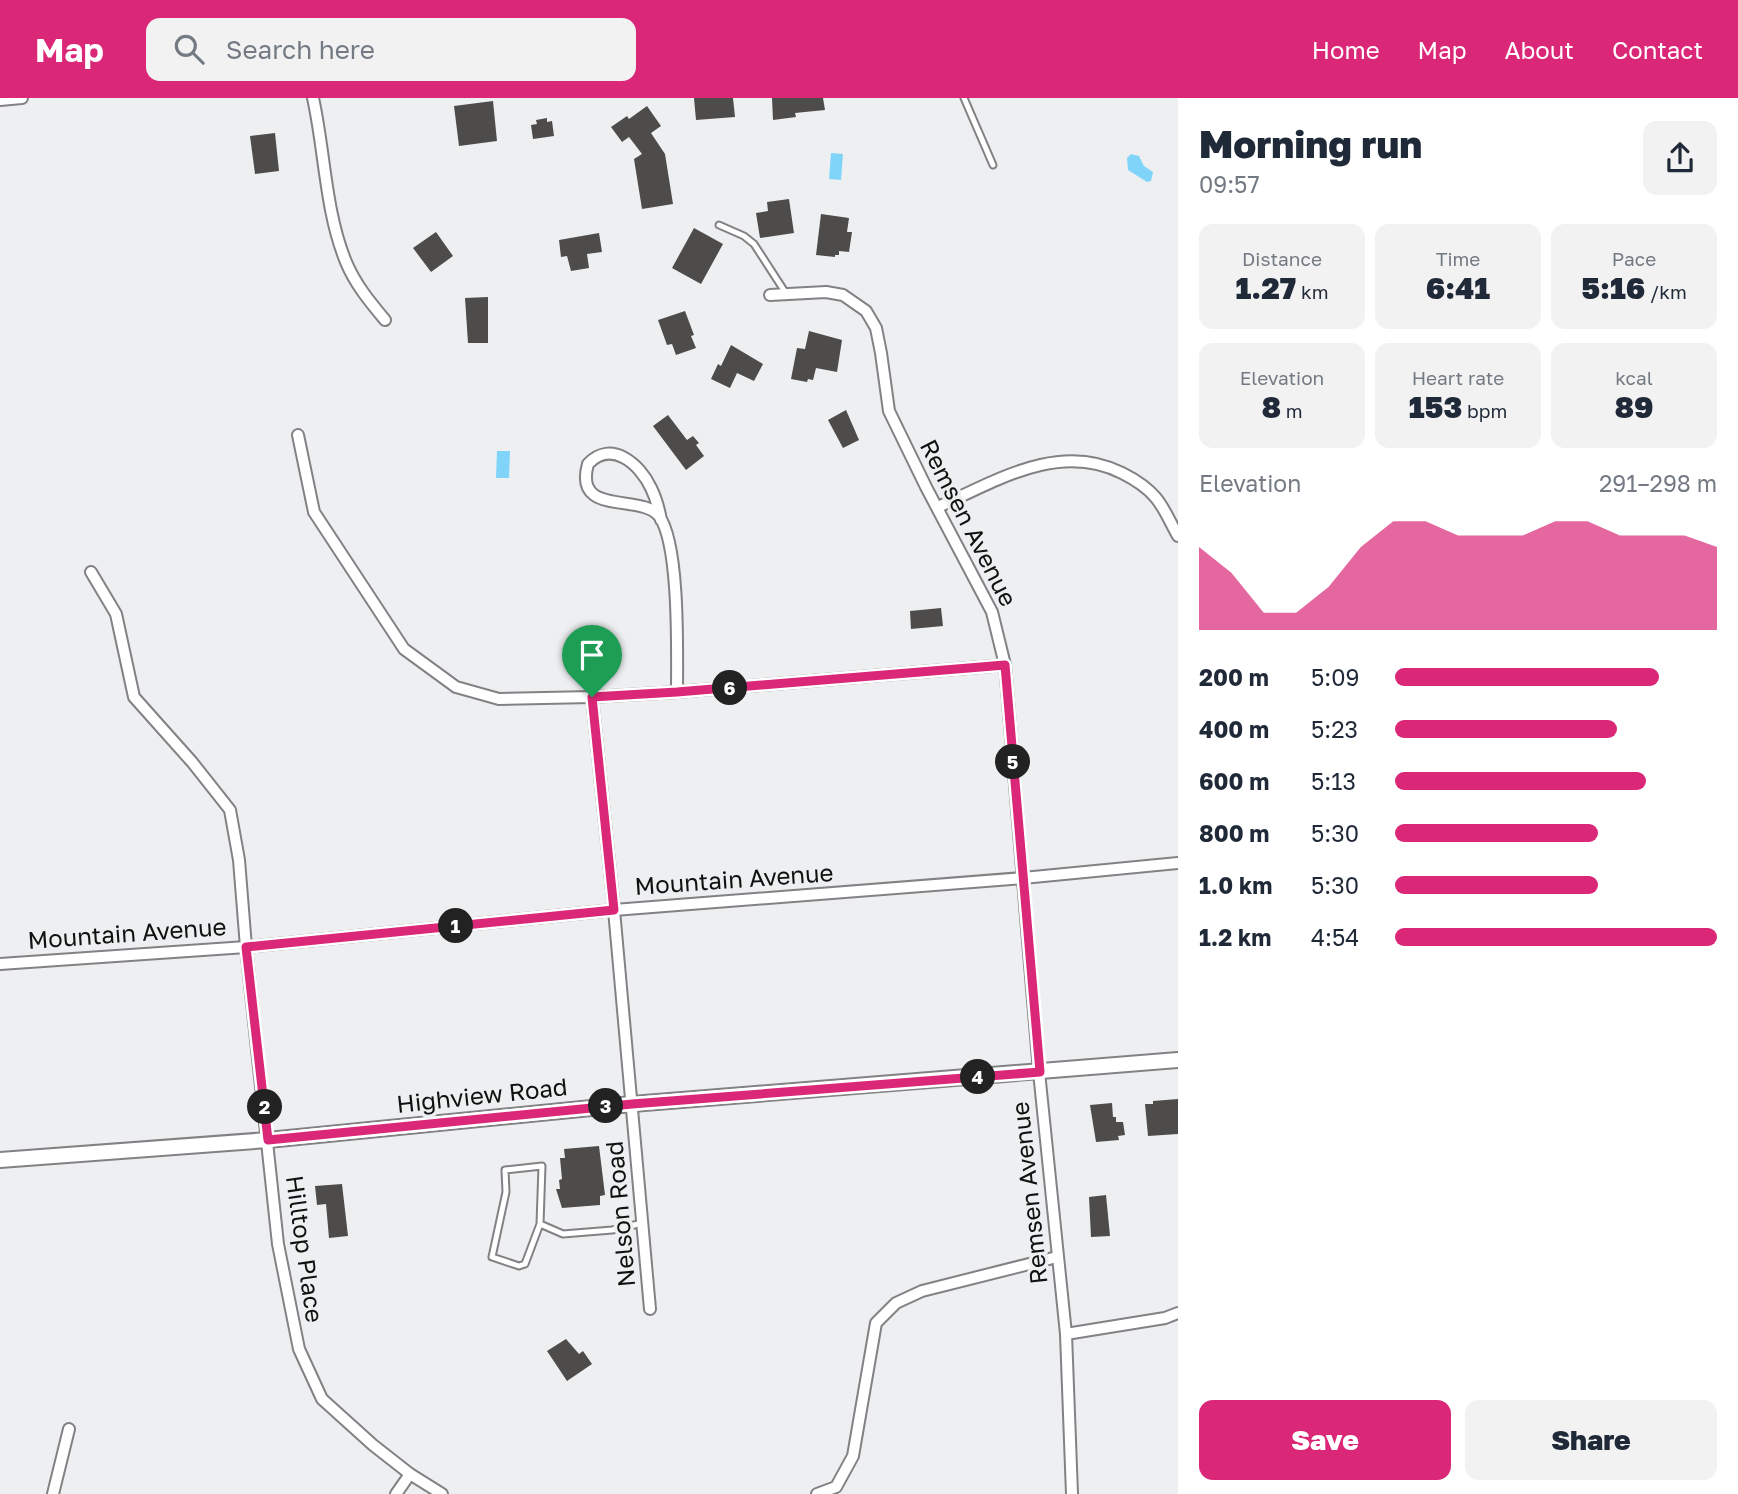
<!DOCTYPE html>
<meta charset="utf-8">
<style>
body{margin:0;font-family:"Golos Text",sans-serif;background:#f2f2f3;color:#1f2937;height:100vh;display:flex;flex-direction:column;font-size:26px;white-space:nowrap}
*{box-sizing:border-box;margin:0}
p{font-size:23px;color:#747a83}
.icon{flex:none;width:38px;height:38px;fill:none;stroke:currentColor;stroke-width:2;stroke-linecap:round;stroke-linejoin:round}
.map{position:relative;flex:1;overflow:hidden}
.sheet{display:flex;flex-direction:column;background:#fff;width:560px}
.sheet>*{flex:none}
.pin{position:absolute;display:grid;place-items:center;width:60px;height:60px;color:#fff;margin:-72px -30px;border-radius:50% 50% 50% 0;rotate:-45deg;box-shadow:0 0 7px #0007}
.pin .icon{rotate:45deg}
.km{position:absolute;width:35px;height:35px;margin:-18px;border-radius:50%;background:#222;color:#fff;font-size:19px;line-height:35px;text-align:center}
.round{display:grid;place-items:center;flex:none;width:74px;height:74px;border-radius:14px;background:#f2f2f3}
.overview{display:flex;align-items:center;justify-content:space-between;height:119px;padding:0 21px}
h1{font-size:38px;font-weight:800;line-height:52px}
.metrics{display:grid;grid-template-columns:repeat(3,1fr);gap:10px;height:119px;padding:7px 21px}
.metrics div{display:grid;align-content:center;border-radius:14px;background:#f2f2f3;text-align:center}
.metrics b{font-size:30px;font-weight:800}
.metrics small{font-size:19px;font-weight:400}
.metrics p{font-size:19px}
.chart{height:196px;padding:14px 21px}
.chart p{display:flex;justify-content:space-between}
.chart svg{width:100%;height:126px;margin-top:7px;fill:#db2777;opacity:.7}
.action{display:flex;gap:14px;margin-top:auto;padding:14px 21px}
.action a{flex:1;height:80px;border-radius:14px;background:#db2777;color:#fff;font-size:28px;font-weight:800;line-height:80px;text-align:center}
.action a+a{background:#f2f2f3;color:#1f2937}
ul{padding:0 21px;list-style:none;font-size:23px}
li{display:grid;grid-template-columns:112px 84px 1fr;align-items:center;height:52px}
li i{height:18px;border-radius:9px;background:#db2777}
header{display:flex;align-items:center;gap:42px;box-sizing:border-box;height:98px;padding:0 35px;background:#db2777;color:#fff}
header strong{font-size:33px}
nav{display:flex;gap:38px;margin-inline-start:auto;font-size:24px}
.search{width:490px;height:63px;background:#f2f2f3;display:flex;align-items:center;gap:18px;box-sizing:border-box;padding:0 24px;border-radius:14px;color:#747a83;font-size:26px}
main{display:flex;flex:1;min-height:0}
.map>svg:first-child{display:block}
</style>
<header>
<strong>Map</strong>
<div class="search"><svg class="icon" aria-label="search" viewBox="0 0 24 24"><circle cx="10" cy="10" r="6"/><path d="M15 15l6 6"/></svg>Search here</div>
<nav><a>Home</a><a>Map</a><a>About</a><a>Contact</a></nav>
</header>
<main>
<div class="map">
<svg width="1178" height="1396" viewBox="0 0 1178 1396">
<rect width="100%" height="100%" fill="#eeeff1"/>
<g fill="#81d4f9">
<polygon points="831,55 843,56 841,82 829,81"/>
<polygon points="1131,56 1139,58 1144,68 1153,74 1151,83 1147,84 1128,72 1127,60"/>
<polygon points="497,353 510,353 509,380 496,380"/>
</g>
<g fill="#4d4c4a">
<polygon points="694,0 733,0 735,19 696,22"/>
<polygon points="772,0 823,0 825,12 795,15 796,19 773,22"/>
<polygon points="493,3 497,43 459,48 454,8"/>
<polygon points="647,8 661,28 651,35 665,56 673,106 642,111 634,61 642,56 629,39 622,44 611,29 627,18 629,21"/>
<polygon points="547,20 547,24 552,23 554,38 533,41 531,27 537,26 536,22"/>
<polygon points="275,35 279,73 255,76 250,38"/>
<polygon points="789,101 794,135 760,140 756,115 768,113 767,104"/>
<polygon points="821,116 849,120 847,134 852,134 849,154 839,153 839,157 835,157 835,159 816,157"/>
<polygon points="694,130 723,146 701,186 672,170"/>
<polygon points="436,134 453,158 431,174 413,150"/>
<polygon points="599,135 602,154 587,156 589,170 571,173 567,158 561,159 559,142"/>
<polygon points="488,199 488,245 468,245 465,200"/>
<polygon points="685,213 694,237 691,238 696,250 676,257 672,246 667,247 658,222"/>
<polygon points="809,233 842,242 837,274 816,270 813,282 808,281 807,284 791,281 797,250 805,251"/>
<polygon points="731,247 763,266 754,283 737,275 730,290 711,281 718,266 721,268"/>
<polygon points="846,312 859,342 843,350 828,322"/>
<polygon points="668,317 687,342 693,338 699,345 696,347 704,358 686,372 653,328"/>
<polygon points="941,510 943,528 911,531 910,513"/>
<polygon points="1178,1001 1178,1036 1148,1038 1145,1006 1153,1006 1153,1003"/>
<polygon points="1112,1005 1113,1019 1116,1019 1116,1024 1123,1024 1125,1037 1118,1038 1119,1042 1096,1044 1090,1007"/>
<polygon points="599,1048 605,1097 600,1098 600,1107 562,1110 556,1091 560,1091 559,1082 562,1081 560,1060 565,1060 564,1051"/>
<polygon points="342,1086 348,1138 329,1140 326,1106 317,1107 315,1088"/>
<polygon points="1106,1097 1110,1138 1091,1139 1089,1099"/>
<polygon points="566,1241 579,1256 583,1253 592,1266 567,1283 547,1253"/>
</g>
<g fill="none" stroke-linecap="round" stroke-linejoin="round">
<g stroke="#828285" stroke-width="9">
<g id="service">
<polyline points="964,0 993,67"/>
<polyline points="719,127 744,138 754,146 787,197"/>
<polyline points="540,1126 525,1166 519,1168 492,1159 506,1094 505,1072 542,1068 540,1126 563,1136 612,1132 643,1125"/>
</g>
</g>
<g stroke="#828285" stroke-width="14">
<g id="minor">
<path d="M313,0C325,54 325,113 346,164C355,186 370,204 385,222"/>
<polyline points="0,2 22,0"/>
<polyline points="770,197 826,194 843,197 866,213 876,230 881,255 889,313 926,389 992,514 1005,567 1039,974 1066,1236 1072,1396"/>
<polyline points="298,337 314,414 404,551 456,589 499,601 592,599 677,594 1005,567"/>
<path d="M938,409C996,383 1059,343 1122,375C1134,381 1147,389 1156,400C1165,411 1171,426 1178,438"/>
<path d="M661,422C659,411 656,400 651,390C640,366 611,341 588,366C573,419 641,395 659,418C680,446 677,557 677,594"/>
<polyline points="91,474 116,516 134,599 192,664 230,712 239,762 246,849 278,1146 299,1251 322,1301 373,1347 410,1376 442,1396"/>
<polyline points="592,599 614,812 650,1211"/>
<polyline points="0,866 246,849 614,812 1023,780 1178,765"/>
<polyline points="1066,1236 1165,1220 1178,1215"/>
<polyline points="53,1396 69,1331"/>
<polyline points="396,1396 410,1376"/>
<polyline points="817,1396 836,1389 853,1358 876,1225 896,1205 922,1193 1057,1159"/>
</g>
</g>
<g stroke="#828285" stroke-width="18">
<polyline id="tertiary" points="0,1062 268,1042 632,1006 1178,962"/>
</g>
<use href="#service" stroke="#fff" stroke-width="5"/>
<use href="#minor" stroke="#fff" stroke-width="10"/>
<use href="#tertiary" stroke="#fff" stroke-width="14"/>
</g>
<g fill="none" stroke-linecap="round" stroke-linejoin="round">
<g stroke="#fff" stroke-width="14">
<polygon id="route" points="1005,567 1040,974 632,1006 268,1042 246,849 614,812 592,599 677,594"/>
</g>
<use href="#route" stroke="#db2777" stroke-width="9"/>
</g>
<g text-anchor="middle" stroke-width="7" stroke-linejoin="round" paint-order="stroke">
<g font-size="24" fill="#101111" stroke="#eeeff1">
<text transform="translate(968 425) rotate(63)" y="8">Remsen Avenue</text>
<text transform="translate(734 782) rotate(-4)" y="8">Mountain Avenue</text>
<text transform="translate(127 836) rotate(-4)" y="8">Mountain Avenue</text>
<text transform="translate(482 998) rotate(-6)" y="8">Highview Road</text>
<text transform="translate(1030 1095) rotate(-96)" y="8">Remsen Avenue</text>
<text transform="translate(621 1116) rotate(-95)" y="8">Nelson Road</text>
<text transform="translate(304 1151) rotate(82)" y="8">Hilltop Place</text>
</g>
</g>
</svg>
<div class="pin" style="left:592px;top:599px;background:#1e9e55"><svg class="icon" aria-label="arrive" viewBox="0 0 24 24"><path d="M6 21V4h12l-3 4 3 4H6"/></svg></div>
<b class="km" style="left:456px;top:828px">1</b>
<b class="km" style="left:265px;top:1009px">2</b>
<b class="km" style="left:606px;top:1008px">3</b>
<b class="km" style="left:978px;top:979px">4</b>
<b class="km" style="left:1013px;top:664px">5</b>
<b class="km" style="left:730px;top:590px">6</b>
</div>
<section class="sheet">
<div class="overview"><div><h1>Morning run</h1><p>09:57</p></div><a class="round"><svg class="icon" aria-label="share" viewBox="0 0 24 24"><path d="M12 15V3M7 8l5-5 5 5M5 13v7h14v-7"/></svg></a></div>
<div class="metrics">
<div><p>Distance</p><b>1.27<small> km</small></b></div>
<div><p>Time</p><b>6:41</b></div>
<div><p>Pace</p><b>5:16<small> /km</small></b></div>
</div>
<div class="metrics">
<div><p>Elevation</p><b>8<small> m</small></b></div>
<div><p>Heart rate</p><b>153<small> bpm</small></b></div>
<div><p>kcal</p><b>89</b></div>
</div>
<div class="chart"><p><span>Elevation</span>291–298 m</p>
<svg viewBox="0 0 160 44" preserveAspectRatio="none"><path d="M0 44V15L10 24L20 38L30 38L40 29L50 15L60 6L70 6L80 11L90 11L100 11L110 6L120 6L130 11L140 11L150 11L160 15V44z"/></svg>
</div>
<ul>
<li><b>200 m</b>5:09<i style="width:82%"></i></li>
<li><b>400 m</b>5:23<i style="width:69%"></i></li>
<li><b>600 m</b>5:13<i style="width:78%"></i></li>
<li><b>800 m</b>5:30<i style="width:63%"></i></li>
<li><b>1.0 km</b>5:30<i style="width:63%"></i></li>
<li><b>1.2 km</b>4:54<i style="width:100%"></i></li>
</ul>
<div class="action"><a>Save</a><a>Share</a></div>
</section>
</main>
